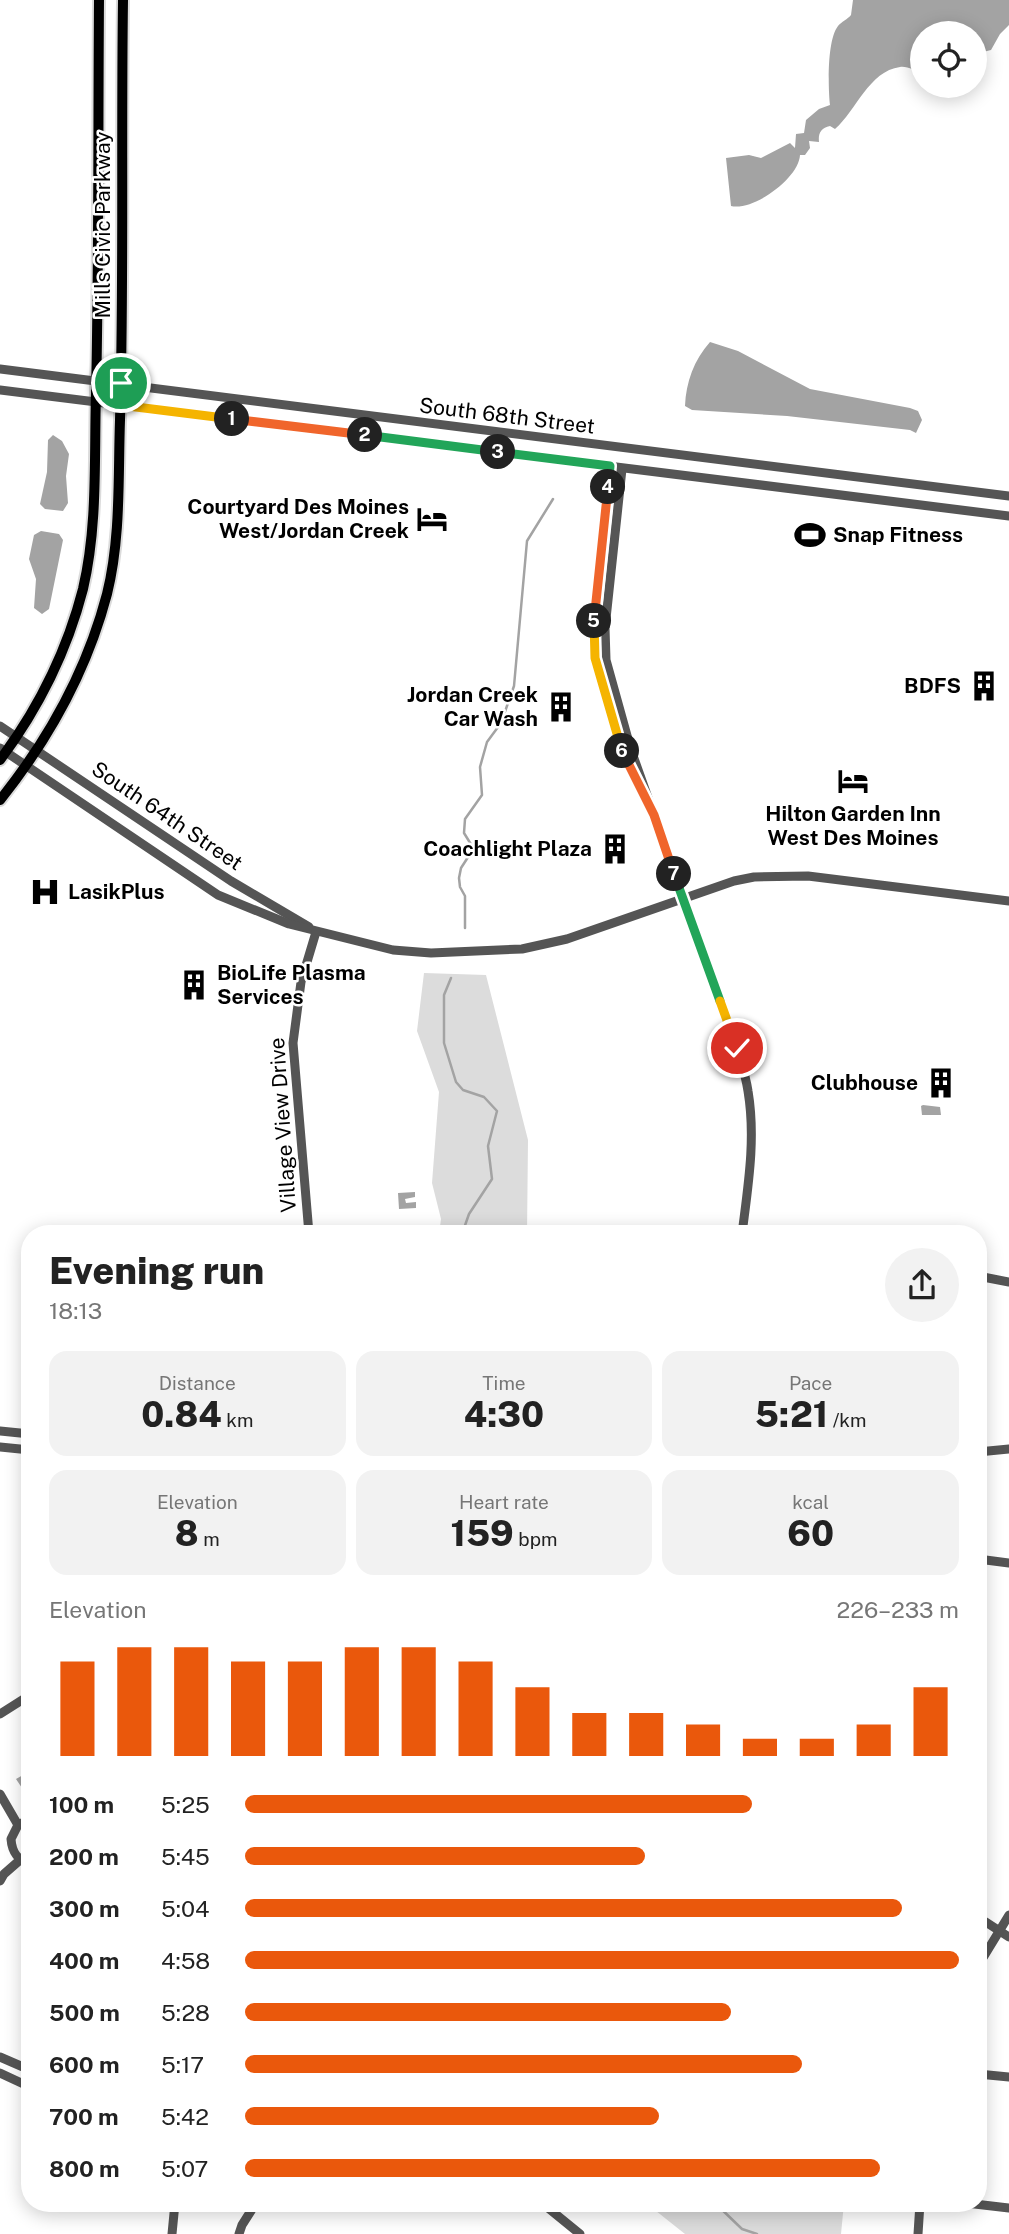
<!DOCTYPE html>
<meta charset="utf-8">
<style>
body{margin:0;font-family:"Public Sans",sans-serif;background:#f2f2f2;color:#222;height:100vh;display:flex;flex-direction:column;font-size:26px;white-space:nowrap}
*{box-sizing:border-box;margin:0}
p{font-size:23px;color:#767676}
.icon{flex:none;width:38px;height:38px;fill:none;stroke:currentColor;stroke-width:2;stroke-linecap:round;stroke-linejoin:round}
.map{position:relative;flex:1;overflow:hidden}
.details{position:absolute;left:21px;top:1225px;width:966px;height:987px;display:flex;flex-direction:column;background:#fff;border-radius:28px;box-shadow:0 4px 18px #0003}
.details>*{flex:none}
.buttons{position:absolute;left:910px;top:21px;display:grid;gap:14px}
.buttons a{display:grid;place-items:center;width:77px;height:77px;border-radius:50%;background:#fff;box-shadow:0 4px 18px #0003;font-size:35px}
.pin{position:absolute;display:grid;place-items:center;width:60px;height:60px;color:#fff;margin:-30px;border:4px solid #fff;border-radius:50%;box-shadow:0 2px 7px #0007}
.km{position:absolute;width:35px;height:35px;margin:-18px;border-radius:50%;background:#222;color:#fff;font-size:19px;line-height:35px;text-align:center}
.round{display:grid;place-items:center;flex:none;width:74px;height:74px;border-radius:37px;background:#f2f2f2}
.headline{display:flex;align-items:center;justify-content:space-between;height:119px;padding:0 28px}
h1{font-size:38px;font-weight:800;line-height:52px}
.figures{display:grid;grid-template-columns:repeat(3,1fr);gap:10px;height:119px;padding:7px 28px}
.figures div{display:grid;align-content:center;border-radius:18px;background:#f2f2f2;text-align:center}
.figures b{font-size:35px;font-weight:800}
.figures small{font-size:19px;font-weight:400}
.figures p{font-size:19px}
.chart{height:196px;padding:14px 28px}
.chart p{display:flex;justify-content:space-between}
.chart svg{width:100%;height:126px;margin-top:7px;stroke:#ea580c;stroke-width:6}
ul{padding:0 28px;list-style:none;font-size:23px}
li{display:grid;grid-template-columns:112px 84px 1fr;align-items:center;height:52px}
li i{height:18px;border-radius:9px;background:#ea580c}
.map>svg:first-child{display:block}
</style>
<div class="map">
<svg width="1009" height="2234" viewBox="0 0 1009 2234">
<rect width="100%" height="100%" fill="#fff"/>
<g fill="#dcdcdc">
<polygon points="424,973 486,975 528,1140 527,1234 439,1234 441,1219 432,1183 439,1092 417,1031"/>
<polygon points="646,2203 844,2203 841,2234 685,2234"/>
</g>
<g fill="#a3a3a3">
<path d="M853,0H1009V25L1000,34L991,50L975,54V33H922V72C915,71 908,66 900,67C869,71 856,111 835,129L830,126C821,128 818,133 819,142L809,141L810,148L805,155H800C799,178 754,211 731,206L726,158L749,155L761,158L790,143L795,148L796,134L804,133L806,120L819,109L830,105C828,87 827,40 838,26C841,22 848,19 851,15Z"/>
<path d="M710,342L738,351L810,389L910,408L918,411L922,420L916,433L910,430L787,416L692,410L685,406C686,382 694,360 710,342Z"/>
<polygon points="53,435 62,441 69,454 66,476 68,503 63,511 45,509 40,504 47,472 48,440"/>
<polygon points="41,531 59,534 63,540 49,609 42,614 34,608 36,579 29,559 34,535"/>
<polygon points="923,1105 940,1107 941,1115 922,1115 921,1106"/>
<polygon points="415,1192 415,1197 405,1199 406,1203 416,1202 416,1208 399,1209 398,1193"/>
<polygon points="30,1771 30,1800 16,1779"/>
</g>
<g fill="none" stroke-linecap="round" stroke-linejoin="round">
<g stroke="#a3a3a3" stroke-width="2.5">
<polyline points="465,928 465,896 460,887 459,878 461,868 472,851 472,846 464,833 465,819 482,795 480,767 487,742 501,723 514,686 527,541 553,499"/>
<polyline points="451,978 444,995 444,1043 456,1082 463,1090 484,1097 497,1111 488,1146 492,1179 469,1214 462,1234"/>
<polyline points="715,2203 742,2229 757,2234"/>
</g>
<g stroke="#dbdbdb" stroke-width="14">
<g id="major">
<path d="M0,760C38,709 67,651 83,589C98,525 94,458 96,393C99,262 98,131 99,0"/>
<path d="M0,800C49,739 87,670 107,594C121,538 118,477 120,420C124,280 121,140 123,0"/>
</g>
</g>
<g stroke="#555" stroke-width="9">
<polyline points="0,369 1009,496"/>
<polyline points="0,390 1009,516"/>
<polyline points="610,466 593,625 595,658 623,753 639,786"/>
<path d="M622,469L605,628L606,660L631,750L737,1048C741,1062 746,1077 748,1091C756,1139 748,1186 742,1234"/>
<polyline points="0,726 231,881 309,927"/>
<polyline points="0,748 218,895 289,924 393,950 431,953 522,949 567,939 734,881 754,877 808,876 1009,901"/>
<polyline points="309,1234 293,1043 301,982 316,932"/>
<polyline points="978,1276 1009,1282"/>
<polyline points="0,1431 30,1434"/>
<polyline points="0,1447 30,1450"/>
<polyline points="978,1452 1009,1449"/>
<polyline points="978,1559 1009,1563"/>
<polyline points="0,1714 30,1695"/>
<polyline points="0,1794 18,1825"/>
<path d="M30,1819L18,1825L11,1839C12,1852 17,1860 30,1864"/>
<polyline points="0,1881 4,1874 20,1860"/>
<polyline points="978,1917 1009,1937"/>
<polyline points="978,1966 1009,1915"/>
<polyline points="0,2057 30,2070"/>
<polyline points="0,2073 30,2087"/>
<polyline points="978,2074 1009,2077"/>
<polyline points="542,2203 580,2234"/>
<polyline points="966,2203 1009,2208"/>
<polyline points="172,2234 175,2203"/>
<polyline points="239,2234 242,2225 256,2203"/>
<polyline points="918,2234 920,2203"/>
</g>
<use href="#major" stroke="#000" stroke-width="10"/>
</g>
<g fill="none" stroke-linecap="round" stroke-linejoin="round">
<g stroke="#fff" stroke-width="14">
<polyline id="split-1" points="121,383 120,405 232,419"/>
</g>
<g stroke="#fff" stroke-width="14">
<polyline id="split-2" points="232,419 365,435"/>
</g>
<g stroke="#fff" stroke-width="14">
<polyline id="split-3" points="365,435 498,452"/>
</g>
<g stroke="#fff" stroke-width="14">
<polyline id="split-4" points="498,452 610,466 608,487"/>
</g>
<g stroke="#fff" stroke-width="14">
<polyline id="split-5" points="594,621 608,487"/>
</g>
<g stroke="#fff" stroke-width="14">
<polyline id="split-6" points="594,621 595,658 622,751"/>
</g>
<g stroke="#fff" stroke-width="14">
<polyline id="split-7" points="622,751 654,815 674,874"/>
</g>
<g stroke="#fff" stroke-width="14">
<polyline id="split-8" points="674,874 720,1001"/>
</g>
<g stroke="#fff" stroke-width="14">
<polyline id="split-9" points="720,1001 737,1048"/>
</g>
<use href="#split-1" stroke="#f5b400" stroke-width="9"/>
<use href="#split-2" stroke="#f0652b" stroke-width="9"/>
<use href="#split-3" stroke="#22a559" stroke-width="9"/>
<use href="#split-4" stroke="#22a559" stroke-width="9"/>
<use href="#split-5" stroke="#f0652b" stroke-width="9"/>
<use href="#split-6" stroke="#f5b400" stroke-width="9"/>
<use href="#split-7" stroke="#f0652b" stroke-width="9"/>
<use href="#split-8" stroke="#22a559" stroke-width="9"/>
<use href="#split-9" stroke="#f5b400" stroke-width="9"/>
</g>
<defs>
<g id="hotel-bare" transform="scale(2.415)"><path d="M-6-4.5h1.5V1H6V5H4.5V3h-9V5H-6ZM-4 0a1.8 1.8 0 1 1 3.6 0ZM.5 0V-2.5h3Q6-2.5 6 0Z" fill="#000" stroke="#fff" stroke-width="2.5" paint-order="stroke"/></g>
<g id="stadium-bare" transform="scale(2.415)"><path d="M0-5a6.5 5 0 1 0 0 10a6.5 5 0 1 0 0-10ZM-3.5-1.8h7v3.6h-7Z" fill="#000" stroke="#fff" stroke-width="2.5" paint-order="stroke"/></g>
<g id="building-bare" transform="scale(2.415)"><path d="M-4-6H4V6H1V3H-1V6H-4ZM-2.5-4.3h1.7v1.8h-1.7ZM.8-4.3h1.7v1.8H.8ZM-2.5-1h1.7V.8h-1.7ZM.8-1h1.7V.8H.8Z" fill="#000" stroke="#fff" stroke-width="2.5" paint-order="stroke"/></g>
<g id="hospital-bare" transform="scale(2.415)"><path d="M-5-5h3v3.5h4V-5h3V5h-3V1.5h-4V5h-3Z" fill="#000" stroke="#fff" stroke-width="2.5" paint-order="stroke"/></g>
</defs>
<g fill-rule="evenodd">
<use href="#hotel-bare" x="432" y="519"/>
<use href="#stadium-bare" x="810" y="535"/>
<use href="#building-bare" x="984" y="686"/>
<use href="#building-bare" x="561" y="707"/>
<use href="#hotel-bare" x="853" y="781"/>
<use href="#building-bare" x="615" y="849"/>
<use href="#hospital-bare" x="45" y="892"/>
<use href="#building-bare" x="194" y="985"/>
<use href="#building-bare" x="941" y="1083"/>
</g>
<g text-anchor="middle" stroke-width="5" stroke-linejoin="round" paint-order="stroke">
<g font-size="21" fill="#000" stroke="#fff">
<text transform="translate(103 225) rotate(-90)" y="7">Mills Civic Parkway</text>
<text transform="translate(507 416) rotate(7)" y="7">South 68th Street</text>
<text transform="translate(167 816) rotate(34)" y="7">South 64th Street</text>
<text transform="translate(283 1125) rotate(-94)" y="7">Village View Drive</text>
</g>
<g font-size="21" font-weight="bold" fill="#000" stroke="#fff" text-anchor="end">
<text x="409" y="514">Courtyard Des Moines<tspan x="409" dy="24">West/Jordan Creek</tspan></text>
<text x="833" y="542" text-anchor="start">Snap Fitness</text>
<text x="961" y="693">BDFS</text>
<text x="538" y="702">Jordan Creek<tspan x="538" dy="24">Car Wash</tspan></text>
<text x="853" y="821" text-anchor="middle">Hilton Garden Inn<tspan x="853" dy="24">West Des Moines</tspan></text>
<text x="592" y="856">Coachlight Plaza</text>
<text x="68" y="899" text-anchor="start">LasikPlus</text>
<text x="217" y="980" text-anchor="start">BioLife Plasma<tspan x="217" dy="24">Services</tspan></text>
<text x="918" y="1090">Clubhouse</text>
</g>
</g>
</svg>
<div class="buttons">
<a><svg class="icon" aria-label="locate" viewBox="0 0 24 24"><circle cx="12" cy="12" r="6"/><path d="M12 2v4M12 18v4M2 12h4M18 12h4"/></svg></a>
</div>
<div class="pin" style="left:121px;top:383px;background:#1e9e55"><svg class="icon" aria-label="arrive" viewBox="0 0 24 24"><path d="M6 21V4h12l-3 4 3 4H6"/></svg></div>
<div class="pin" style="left:737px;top:1048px;background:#d93025"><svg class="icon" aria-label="check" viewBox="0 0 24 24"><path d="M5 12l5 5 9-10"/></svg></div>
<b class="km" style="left:232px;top:419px">1</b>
<b class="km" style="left:365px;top:435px">2</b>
<b class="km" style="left:498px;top:452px">3</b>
<b class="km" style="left:608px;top:487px">4</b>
<b class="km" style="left:594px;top:621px">5</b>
<b class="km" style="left:622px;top:751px">6</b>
<b class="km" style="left:674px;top:874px">7</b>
<section class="details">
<div class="headline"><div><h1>Evening run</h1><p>18:13</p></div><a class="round"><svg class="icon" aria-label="share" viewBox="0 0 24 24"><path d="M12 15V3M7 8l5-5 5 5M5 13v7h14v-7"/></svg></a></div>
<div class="figures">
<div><p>Distance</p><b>0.84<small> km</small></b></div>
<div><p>Time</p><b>4:30</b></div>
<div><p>Pace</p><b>5:21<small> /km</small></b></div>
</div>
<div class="figures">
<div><p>Elevation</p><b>8<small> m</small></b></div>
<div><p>Heart rate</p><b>159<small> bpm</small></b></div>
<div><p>kcal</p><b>60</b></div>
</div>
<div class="chart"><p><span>Elevation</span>226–233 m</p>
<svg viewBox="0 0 160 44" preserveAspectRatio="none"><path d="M5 44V11M15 44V6M25 44V6M35 44V11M45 44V11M55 44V6M65 44V6M75 44V11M85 44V20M95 44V29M105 44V29M115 44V33M125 44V38M135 44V38M145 44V33M155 44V20"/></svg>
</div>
<ul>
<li><b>100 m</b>5:25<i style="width:71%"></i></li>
<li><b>200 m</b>5:45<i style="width:56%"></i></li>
<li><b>300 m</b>5:04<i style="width:92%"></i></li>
<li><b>400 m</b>4:58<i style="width:100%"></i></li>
<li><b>500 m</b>5:28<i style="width:68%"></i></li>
<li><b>600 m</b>5:17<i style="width:78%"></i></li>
<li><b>700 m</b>5:42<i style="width:58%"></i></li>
<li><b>800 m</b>5:07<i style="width:89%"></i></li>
</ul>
</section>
</div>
